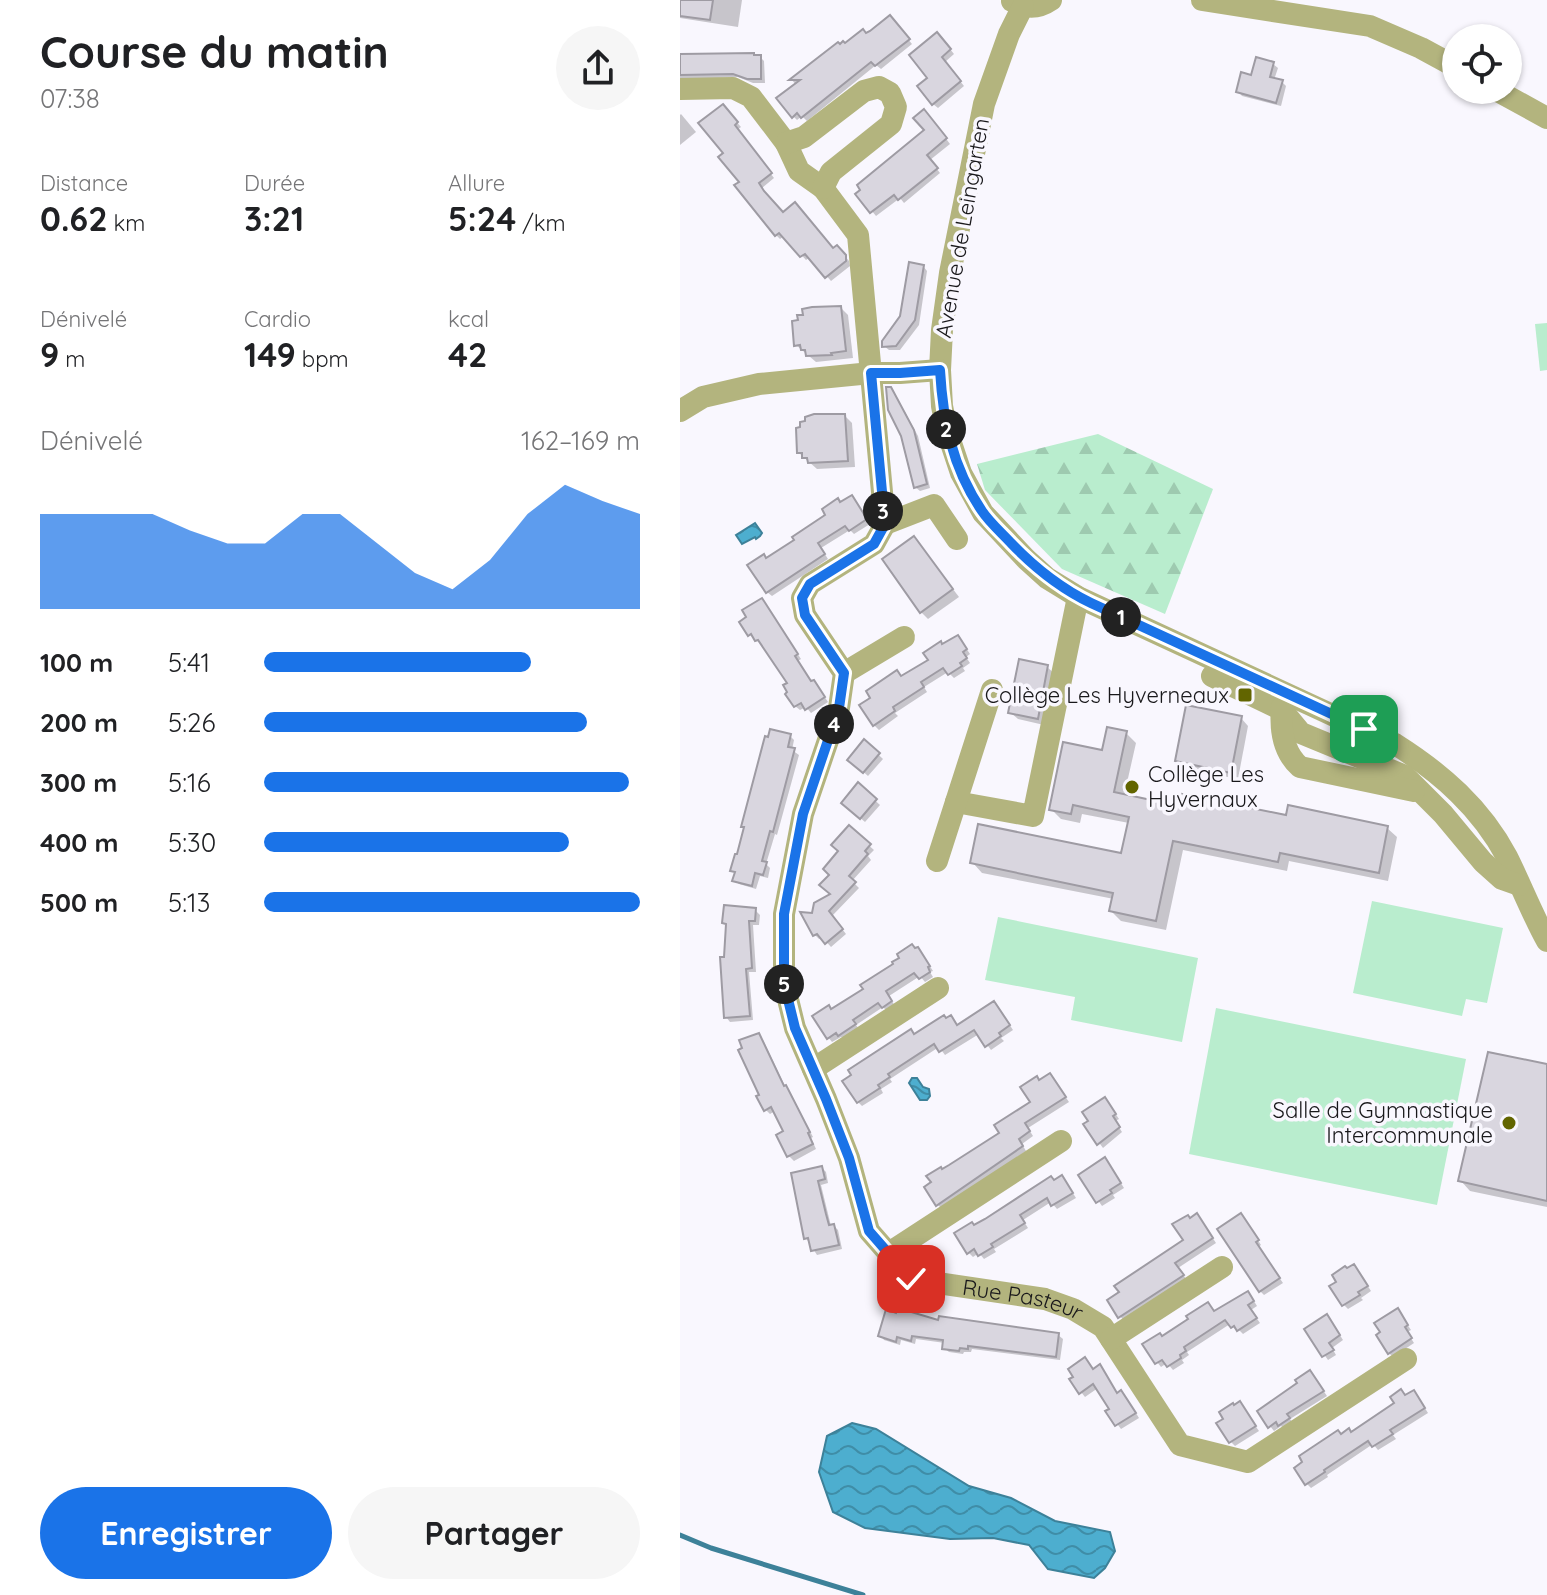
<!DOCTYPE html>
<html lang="fr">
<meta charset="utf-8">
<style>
body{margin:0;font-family:Quicksand,sans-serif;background:#f6f6f6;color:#202124;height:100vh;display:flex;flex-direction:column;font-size:30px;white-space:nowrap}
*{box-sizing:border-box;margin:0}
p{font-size:26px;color:#757577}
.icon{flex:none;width:44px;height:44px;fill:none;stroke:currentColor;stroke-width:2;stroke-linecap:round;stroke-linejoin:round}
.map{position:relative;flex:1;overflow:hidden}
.panel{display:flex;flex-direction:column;background:#fff;width:680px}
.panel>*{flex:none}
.fabs{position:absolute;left:762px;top:24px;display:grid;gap:16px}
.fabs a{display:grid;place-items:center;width:80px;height:80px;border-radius:50%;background:#fff;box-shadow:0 2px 6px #0004;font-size:40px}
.pin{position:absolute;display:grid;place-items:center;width:68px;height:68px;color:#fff;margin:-34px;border-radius:16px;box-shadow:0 4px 12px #0006}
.km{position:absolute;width:40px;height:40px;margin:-20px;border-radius:50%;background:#222;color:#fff;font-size:22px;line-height:40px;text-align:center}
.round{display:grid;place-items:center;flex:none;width:84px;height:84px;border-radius:42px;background:#f6f6f6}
.headline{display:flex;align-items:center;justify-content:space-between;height:136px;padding:0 40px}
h1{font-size:44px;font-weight:700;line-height:60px}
.metrics{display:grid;grid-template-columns:repeat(3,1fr);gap:12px;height:136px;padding:8px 40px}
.metrics div{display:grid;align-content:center}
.metrics b{font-size:34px;font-weight:700}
.metrics small{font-size:22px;font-weight:400}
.metrics p{font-size:22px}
.chart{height:224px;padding:16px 40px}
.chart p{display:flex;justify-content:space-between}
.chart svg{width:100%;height:144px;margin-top:8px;fill:#1a73e8;opacity:.7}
.button{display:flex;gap:16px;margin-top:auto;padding:16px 40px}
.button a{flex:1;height:92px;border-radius:48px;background:#1a73e8;color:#fff;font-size:32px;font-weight:700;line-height:92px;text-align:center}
.button a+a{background:#f6f6f6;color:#202124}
ul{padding:0 40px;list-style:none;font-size:26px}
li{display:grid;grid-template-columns:128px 96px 1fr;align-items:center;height:60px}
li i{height:20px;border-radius:10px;background:#1a73e8}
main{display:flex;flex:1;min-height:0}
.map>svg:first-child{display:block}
</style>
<main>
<section class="panel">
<div class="headline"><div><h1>Course du matin</h1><p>07:38</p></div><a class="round"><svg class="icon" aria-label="share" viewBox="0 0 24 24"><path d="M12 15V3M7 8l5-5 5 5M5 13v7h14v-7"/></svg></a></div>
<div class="metrics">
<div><p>Distance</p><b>0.62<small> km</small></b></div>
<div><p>Durée</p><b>3:21</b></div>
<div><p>Allure</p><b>5:24<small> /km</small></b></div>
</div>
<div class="metrics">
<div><p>Dénivelé</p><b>9<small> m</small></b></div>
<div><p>Cardio</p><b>149<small> bpm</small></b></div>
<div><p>kcal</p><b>42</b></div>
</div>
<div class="chart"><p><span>Dénivelé</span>162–169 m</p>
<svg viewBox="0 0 160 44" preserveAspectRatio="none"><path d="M0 44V15L10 15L20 15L30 15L40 20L50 24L60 24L70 15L80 15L90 24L100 33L110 38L120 29L130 15L140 6L150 11L160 15V44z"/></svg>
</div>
<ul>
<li><b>100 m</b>5:41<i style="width:71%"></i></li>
<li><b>200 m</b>5:26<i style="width:86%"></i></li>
<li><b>300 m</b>5:16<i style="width:97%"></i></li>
<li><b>400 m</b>5:30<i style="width:81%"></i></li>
<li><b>500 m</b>5:13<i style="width:100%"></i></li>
</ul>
<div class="button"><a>Enregistrer</a><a>Partager</a></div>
</section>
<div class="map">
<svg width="867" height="1595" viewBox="0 0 867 1595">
<defs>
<pattern id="forest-firs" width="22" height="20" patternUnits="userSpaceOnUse" patternTransform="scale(2)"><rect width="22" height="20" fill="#b9edce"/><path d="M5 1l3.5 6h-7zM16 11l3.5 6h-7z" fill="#9ecab0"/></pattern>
<pattern id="water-waves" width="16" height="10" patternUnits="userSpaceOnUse" patternTransform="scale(2)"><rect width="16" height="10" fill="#4daecf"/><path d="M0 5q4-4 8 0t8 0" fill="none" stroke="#3f8da7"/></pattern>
</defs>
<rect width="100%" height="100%" fill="#f9f7fe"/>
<g fill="#b9edce">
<polygon points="867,323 867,370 860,371 855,324"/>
<polygon points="692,901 823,928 807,1003 786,999 782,1016 673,993"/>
<polygon points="318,917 518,958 502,1042 391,1020 395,997 305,980"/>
<polygon points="536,1008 786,1059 757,1205 509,1154"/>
</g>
<polygon fill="url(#forest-firs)" points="418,434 533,489 485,614 382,569 305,490 297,464"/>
<g fill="url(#water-waves)" stroke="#3d8199" stroke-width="2">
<polygon points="75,523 82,533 80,536 76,539 75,537 62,544 56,535"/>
<polygon points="232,1078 237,1078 243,1087 249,1089 250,1096 247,1100 240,1100 229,1083"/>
<polygon points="172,1423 196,1429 289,1486 331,1498 375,1521 430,1532 435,1551 425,1568 414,1578 368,1569 349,1545 313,1538 270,1539 185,1528 153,1512 139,1472 147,1436"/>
</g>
<g fill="#0003">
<polygon points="17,0 62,0 58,27 0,18 0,3"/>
<polygon points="214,22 232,44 201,69 196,65 127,121 122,116 117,120 113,116 116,85 112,80 158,44 165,46"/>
<polygon points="262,39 274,54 265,62 284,86 258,108 253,104 250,79"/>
<polygon points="0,56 80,57 84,61 85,83 73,83 58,77 0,80"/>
<polygon points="593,64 598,68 594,80 602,82 606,86 601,106 562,96 558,91 573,77"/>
<polygon points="47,111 61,127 57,130 94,178 82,188 88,198 103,214 154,250 161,251 169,261 170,266 151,281 130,257 126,260 104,236 100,239 96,235 61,182 46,154"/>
<polygon points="1,114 16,132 0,145 0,115"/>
<polygon points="249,116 270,144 250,160 260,173 224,203 220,198 196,216 178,194 246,131"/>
<polygon points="243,266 247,271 239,325 220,350 209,350 204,346 222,317"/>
<polygon points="161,308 168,315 173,358 136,362 116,345"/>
<polygon points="210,389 215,394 238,436 250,488 240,491 235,487"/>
<polygon points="165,416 172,423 175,467 137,469 119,453"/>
<polygon points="176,501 190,524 174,534 170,530 141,548 148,559 92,596 87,592 86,560 117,541 161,504"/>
<polygon points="234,538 279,597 248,619 241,612"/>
<polygon points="82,600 121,659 118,661 132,683 138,687 148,702 131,713 126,707 120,710 115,706 110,684 81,644 70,635"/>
<polygon points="282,642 290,654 286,657 290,663 283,668 285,671 274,678 268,672 244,687 247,692 215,713 218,716 199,730 194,725 182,706 222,678"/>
<polygon points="367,667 375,674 364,725 338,719 330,712"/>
<polygon points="561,718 568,726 558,779 504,768 497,760"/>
<polygon points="446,733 456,743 444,796 501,808 707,828 717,837 708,881 609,861 607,871 503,850 486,930 441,921 431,911 434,899 302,873 293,863 443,856 449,823 402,814 400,823 381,819 371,809 423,752"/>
<polygon points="110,736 114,740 112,750 119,755 97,835 95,834 86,864 90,868 88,878 80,876 76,889 59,884 54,880 56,874 52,871"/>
<polygon points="185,742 203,759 188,776 170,760"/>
<polygon points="178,785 200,805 185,822 163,803"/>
<polygon points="169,828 194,850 188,856 191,860 172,881 179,888 152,916 166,934 151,947 142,937 139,939 135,935 134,916 153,895 151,875"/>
<polygon points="75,910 80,915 79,925 73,925 76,972 69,972 73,1020 50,1022 46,1017 48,926 44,923"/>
<polygon points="242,954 253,971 250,972 253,977 245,982 240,976 209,996 215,1006 207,1011 203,1007 176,1025 179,1029 164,1039 161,1037 152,1042 148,1037 151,1011"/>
<polygon points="318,1007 333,1030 321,1038 324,1041 311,1050 299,1034 265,1055 259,1047 210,1079 212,1082 201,1089 203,1093 182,1106 178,1102 235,1036 278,1027"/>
<polygon points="78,1035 83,1040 105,1086 110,1092 133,1137 131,1138 136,1149 114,1161 109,1156 99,1136 106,1132 95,1111 90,1114 85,1109 82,1096"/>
<polygon points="867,1066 867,1207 790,1191 781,1181"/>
<polygon points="374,1080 389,1102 348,1128 353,1136 342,1144 346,1151 262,1209 257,1204 262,1171 322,1133 353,1103 360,1082"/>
<polygon points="429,1104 439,1119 435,1121 442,1132 423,1148 406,1125"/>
<polygon points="429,1164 444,1188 433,1195 435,1198 422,1206 401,1176"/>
<polygon points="142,1168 146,1172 148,1183 141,1185 151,1226 154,1226 158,1230 162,1249 137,1255 126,1238 113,1174"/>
<polygon points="386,1182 396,1198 377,1209 371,1202 343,1220 348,1228 314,1249 316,1252 304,1259 299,1253 293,1257 288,1252 294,1227"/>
<polygon points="511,1220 521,1220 536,1243 498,1268 507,1280 444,1321 440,1316 441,1293 506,1240"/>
<polygon points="565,1220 581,1245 578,1247 603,1283 584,1295 580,1291"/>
<polygon points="678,1271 691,1291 681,1298 683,1300 668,1309 664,1305"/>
<polygon points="572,1298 577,1306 571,1310 580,1323 563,1334 559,1330 557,1331 550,1324 507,1352 509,1355 502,1360 504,1363 493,1370 487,1363 481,1367 477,1362 482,1338"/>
<polygon points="721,1315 731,1330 727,1332 734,1343 713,1357 709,1353"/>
<polygon points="651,1321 663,1340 652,1348 656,1355 648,1360 627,1330"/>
<polygon points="260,1323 378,1335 383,1339 380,1360 292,1349 291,1352 284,1352 283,1354 269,1352 264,1348 265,1343 236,1339 235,1344 221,1340 220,1345 204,1340 200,1335"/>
<polygon points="413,1371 424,1371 438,1394 441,1392 446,1397 459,1418 441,1429 428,1412 432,1410 418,1388 405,1397 401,1392"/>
<polygon points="634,1377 647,1396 610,1419 613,1423 604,1429 601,1426 594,1431 590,1426 620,1384"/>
<polygon points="726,1397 738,1397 748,1413 713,1435 716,1439 698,1450 693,1444 647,1475 648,1477 631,1488 627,1484 617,1468"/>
<polygon points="560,1404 579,1431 555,1446 551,1442"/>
</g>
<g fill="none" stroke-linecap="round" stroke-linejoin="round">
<polyline stroke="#3d8199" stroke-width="5" points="0,1535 31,1548 183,1595"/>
</g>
<g fill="#d9d6df" stroke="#9e9ba3" stroke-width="2">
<polygon points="0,0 33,0 30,20 0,16"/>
<polygon points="210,15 230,39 195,66 191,62 121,118 117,113 112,118 96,98 120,80 109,80 158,42 160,44 163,41 165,43 183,29 186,33 190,31"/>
<polygon points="257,32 271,49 262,57 281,81 252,105 237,86 247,78 229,55"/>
<polygon points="74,53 74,55 81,55 81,79 67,79 53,74 0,75 0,54"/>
<polygon points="576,57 594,62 590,77 603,80 596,103 556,92 561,72 571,75"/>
<polygon points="43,104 58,122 55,125 92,173 79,183 84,191 103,212 115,202 153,248 157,245 166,255 166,261 145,278 125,254 120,257 99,233 95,236 54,185 59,182 38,157 43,153 18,123"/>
<polygon points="244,109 267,138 247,155 258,168 218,200 214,195 190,213 175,194 180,190 177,185 244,130 233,118"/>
<polygon points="229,262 244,265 235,320 216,346 202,347 202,341 220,316"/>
<polygon points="161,306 166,351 151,353 152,355 126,356 125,350 121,350 120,345 114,346 112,321 118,320 117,315 123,315 122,309 132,307"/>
<polygon points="206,387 211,387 234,430 247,484 234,488 221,436 208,410"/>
<polygon points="134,414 165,414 168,461 128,463 127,458 122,458 122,453 117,453 116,428 120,427 120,422 125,421 125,417"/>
<polygon points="172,495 187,519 169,531 165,526 138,543 145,554 86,593 67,565 84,554 86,558 114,540 112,537 145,515 142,509 158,498 160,502"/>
<polygon points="234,536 273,589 240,613 202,559"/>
<polygon points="82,598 118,654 115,656 131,681 134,680 145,697 125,710 121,703 114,707 105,694 107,692 103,685 107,683 78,640 75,641 71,634 68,636 59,622 66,617 62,610"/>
<polygon points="278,635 287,649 283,652 287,658 280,663 282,666 268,675 263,668 241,682 244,687 213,707 215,711 193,726 179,705 190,698 186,691 217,670 221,676 248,660 243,653 261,641 262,644"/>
<polygon points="339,659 368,665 358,719 328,713"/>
<polygon points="506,705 562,716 551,773 495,761"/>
<polygon points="427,727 447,731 434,792 499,806 502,794 606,815 608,805 708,826 699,873 600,853 598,862 493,841 476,921 429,911 433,893 290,863 298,824 441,853 449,817 393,805 391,814 369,810 383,742 422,750"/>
<polygon points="90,729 111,734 108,747 115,748 93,832 90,831 82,861 87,862 83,875 75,873 72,886 52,881 55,872 50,871 55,854 57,854 64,827 61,827 85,736 88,737"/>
<polygon points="184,739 200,753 183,773 167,760"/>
<polygon points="178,782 197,799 180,819 161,803"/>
<polygon points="169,825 191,844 185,851 188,854 169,876 176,882 149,911 163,929 145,944 137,934 133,936 120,912 132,913 134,903 150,894 139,885 149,875 143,869 158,851 151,845"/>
<polygon points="44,905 76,908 75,921 69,921 72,968 66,969 70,1016 44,1018 40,957 44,957 46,924 42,923"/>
<polygon points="232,944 235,948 238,947 250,966 248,967 250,972 239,979 234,973 206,991 212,1001 202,1008 198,1003 173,1020 176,1024 158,1036 156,1033 147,1039 132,1016 149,1005 151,1009 183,989 180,985 213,964 212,962 219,958 217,954"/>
<polygon points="314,1001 330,1025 319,1033 321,1036 305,1047 294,1030 259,1052 254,1044 208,1074 210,1077 198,1085 200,1088 177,1103 162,1081 171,1075 168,1070 231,1029 234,1034 264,1015 266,1018 271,1015 277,1025"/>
<polygon points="79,1033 104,1086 106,1085 130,1132 128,1133 133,1144 107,1157 96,1135 103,1131 91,1107 84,1111 76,1096 79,1095 58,1050 62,1048 59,1040"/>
<polygon points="808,1052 867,1064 867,1201 778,1181"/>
<polygon points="370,1073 386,1097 345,1123 350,1131 339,1139 343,1146 256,1206 244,1187 251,1182 246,1176 261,1167 262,1169 269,1165 319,1133 314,1125 350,1102 340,1087 357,1076 359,1080"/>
<polygon points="425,1097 436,1114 433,1116 440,1127 417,1145 403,1124 408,1121 402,1112"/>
<polygon points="425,1157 441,1183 430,1190 432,1193 416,1203 398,1175"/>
<polygon points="142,1166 145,1179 138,1181 146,1214 149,1225 154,1224 159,1245 131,1251 128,1238 124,1239 111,1173"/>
<polygon points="382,1175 393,1193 371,1206 367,1198 340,1215 345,1223 311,1244 313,1247 298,1256 294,1249 287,1254 274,1233 292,1222 294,1225 305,1219 371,1176 374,1180"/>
<polygon points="517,1213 533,1238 495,1263 504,1275 438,1318 427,1300 439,1292 434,1286 503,1240 492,1224 508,1215 510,1218"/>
<polygon points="561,1213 579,1240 576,1242 600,1278 579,1292 537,1229"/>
<polygon points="674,1264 688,1286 678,1292 680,1295 662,1306 649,1286 656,1282 652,1275 665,1266 667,1268"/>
<polygon points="568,1291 574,1301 568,1305 577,1318 557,1331 554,1326 551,1328 545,1320 504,1347 506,1351 500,1355 501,1358 487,1367 482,1360 475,1364 462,1344 480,1333 482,1336 508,1319 506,1316 528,1302 534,1311"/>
<polygon points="218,1308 258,1320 259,1316 379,1333 376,1357 288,1346 288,1349 280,1348 279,1351 262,1349 263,1340 232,1336 231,1341 217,1337 216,1342 198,1336 206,1309 216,1313"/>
<polygon points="718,1308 728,1325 725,1327 732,1338 708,1354 696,1335 700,1332 694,1323"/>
<polygon points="647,1314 660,1335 649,1343 654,1350 642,1357 624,1329"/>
<polygon points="405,1357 413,1369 420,1364 437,1393 441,1390 456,1413 435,1426 425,1411 429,1409 413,1384 399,1394 389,1379 393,1377 388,1369"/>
<polygon points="630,1370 644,1391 607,1414 610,1418 598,1426 596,1422 588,1428 577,1411 617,1383 615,1380"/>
<polygon points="721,1389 725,1395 734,1390 745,1408 710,1430 713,1434 692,1447 688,1441 644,1470 645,1472 625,1485 614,1468 622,1462 619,1456 658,1430 661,1434 669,1428 671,1432 714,1403 710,1397"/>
<polygon points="560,1401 576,1426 549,1443 536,1423 543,1419 539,1412 553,1403 554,1405"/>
</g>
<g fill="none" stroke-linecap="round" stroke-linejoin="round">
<g stroke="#b3b47e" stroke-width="22">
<polyline points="522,0 690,26 741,48 776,67"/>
<path d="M332,1C346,9 358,9 371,0"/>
<path d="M343,6L329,34L304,104L270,273L262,330L260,370L262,406L267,431L281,473L303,513L346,559L367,578L398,597L715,744C761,773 801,808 827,857C841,885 852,914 867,941"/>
<path id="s1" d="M0,89L53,88L71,97L106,143L119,171L143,188L178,235L205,524L194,544L130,584L122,598L125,615L164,673L159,708L123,814L104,914V983L115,1028L146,1099L169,1158L189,1231L231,1279L365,1299L393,1309L423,1327L500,1445L568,1462L726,1359"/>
<polyline points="816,90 867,118"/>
<polyline points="106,143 124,137 184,91 199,87 210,93 216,107 211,124 151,172 143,188"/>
<polyline points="0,411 23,397 79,384 191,373 220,373 260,370"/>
<polyline points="205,524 254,505 277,539"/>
<polyline points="164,673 224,637"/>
<polyline points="532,676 602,710 621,733 725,776 763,814 803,862 822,879 839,885"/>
<path d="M602,707C600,729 603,752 620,767L734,791"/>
<polyline points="276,802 353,816 398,597"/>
<polyline points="257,861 312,690"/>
<polyline points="133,1069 258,988"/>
<polyline points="209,1253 381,1141"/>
<polyline points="431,1339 542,1267"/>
</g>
</g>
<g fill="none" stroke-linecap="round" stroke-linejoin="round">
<g stroke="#fff" stroke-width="16">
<path id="route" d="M231,1279L189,1231L169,1158L146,1099L115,1028L104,983V914L123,814L159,708L164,673L125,615L122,598L130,584L194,544L205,524L191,373H220L260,370C263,421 272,467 302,511C310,523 322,533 331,543C355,568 380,588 411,603L684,729"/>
</g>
<use href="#route" stroke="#1a73e8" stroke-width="10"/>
</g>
<g fill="#626500" stroke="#f9f7fe" stroke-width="3">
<rect x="557" y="687" width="16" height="16" rx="4"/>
<circle cx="452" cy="787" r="8"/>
<circle cx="829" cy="1123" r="8"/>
</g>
<g text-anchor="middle" stroke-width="7" stroke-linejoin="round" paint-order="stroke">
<g font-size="22" fill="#19181b" stroke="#f9f7fe">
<text transform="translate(282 228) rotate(-80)" y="8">Avenue de Leingarten</text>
<text dy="8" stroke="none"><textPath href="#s1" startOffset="1500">Rue Pasteur</textPath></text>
</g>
<g font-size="22" fill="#19181b" stroke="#f9f7fe" text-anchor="end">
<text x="549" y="703">Collège Les Hyverneaux</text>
<text x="468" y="782" text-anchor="start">Collège Les<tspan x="468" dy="25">Hyvernaux</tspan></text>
<text x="813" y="1118">Salle de Gymnastique<tspan x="813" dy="25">Intercommunale</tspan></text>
</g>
</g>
</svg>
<div class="fabs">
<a><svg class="icon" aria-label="locate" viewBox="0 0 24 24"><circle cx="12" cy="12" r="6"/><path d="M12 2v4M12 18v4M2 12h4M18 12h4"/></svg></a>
</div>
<div class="pin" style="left:684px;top:729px;background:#1e9e55"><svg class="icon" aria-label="arrive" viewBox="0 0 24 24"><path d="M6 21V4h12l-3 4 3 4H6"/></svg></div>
<div class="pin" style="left:231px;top:1279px;background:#d93025"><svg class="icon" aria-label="check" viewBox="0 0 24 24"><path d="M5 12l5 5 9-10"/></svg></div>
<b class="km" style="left:441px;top:617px">1</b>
<b class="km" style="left:266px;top:429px">2</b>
<b class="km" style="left:203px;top:511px">3</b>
<b class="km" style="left:154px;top:724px">4</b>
<b class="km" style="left:104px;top:984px">5</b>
</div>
</main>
